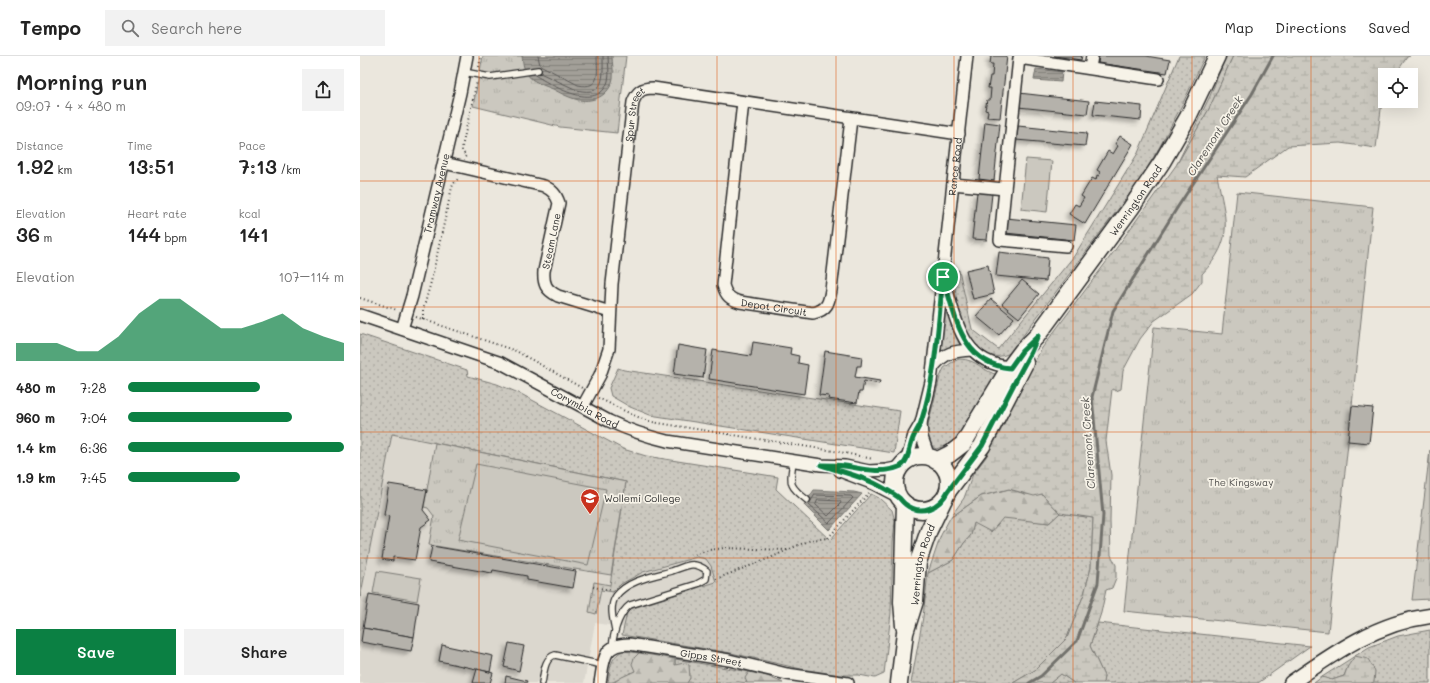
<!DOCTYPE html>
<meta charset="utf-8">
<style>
body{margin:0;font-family:Mali,sans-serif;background:#f2f2f2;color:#222;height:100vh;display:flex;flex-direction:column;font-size:15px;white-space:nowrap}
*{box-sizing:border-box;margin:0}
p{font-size:13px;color:#767676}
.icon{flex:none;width:22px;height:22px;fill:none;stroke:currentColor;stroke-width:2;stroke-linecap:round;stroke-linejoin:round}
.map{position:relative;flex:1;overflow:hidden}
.details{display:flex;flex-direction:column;background:#fff;width:360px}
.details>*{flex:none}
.controls{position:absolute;left:1018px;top:12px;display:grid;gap:8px}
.controls a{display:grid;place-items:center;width:40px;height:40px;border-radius:0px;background:#fff;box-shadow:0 4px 16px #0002;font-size:20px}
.pin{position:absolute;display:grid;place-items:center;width:34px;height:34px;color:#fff;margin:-17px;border:2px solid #fff;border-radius:50%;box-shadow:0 1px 4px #0007}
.round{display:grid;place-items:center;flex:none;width:42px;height:42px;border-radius:0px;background:#f2f2f2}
.overview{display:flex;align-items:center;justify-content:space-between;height:68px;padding:0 16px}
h1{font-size:22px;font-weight:600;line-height:30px}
.stats{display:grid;grid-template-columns:repeat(3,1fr);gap:6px;height:68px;padding:4px 16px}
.stats div{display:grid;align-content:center}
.stats b{font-size:20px;font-weight:600}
.stats small{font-size:11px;font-weight:400}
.stats p{font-size:11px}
.chart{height:112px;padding:8px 16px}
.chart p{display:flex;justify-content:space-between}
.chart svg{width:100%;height:72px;margin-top:4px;fill:#0b8043;opacity:.7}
.button{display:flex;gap:8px;margin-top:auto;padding:8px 16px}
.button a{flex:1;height:46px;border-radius:0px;background:#0b8043;color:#fff;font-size:16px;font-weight:600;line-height:46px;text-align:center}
.button a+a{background:#f2f2f2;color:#222}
ul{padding:0 16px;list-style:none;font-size:13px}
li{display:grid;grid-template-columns:64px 48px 1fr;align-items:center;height:30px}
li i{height:10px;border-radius:5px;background:#0b8043}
header{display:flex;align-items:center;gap:24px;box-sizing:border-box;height:56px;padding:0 20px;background:#fff;border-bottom:1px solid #e0e0e0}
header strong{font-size:19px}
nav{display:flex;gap:22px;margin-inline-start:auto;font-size:14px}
.search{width:280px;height:36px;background:#f2f2f2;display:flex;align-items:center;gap:10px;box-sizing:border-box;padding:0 14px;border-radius:0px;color:#767676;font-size:15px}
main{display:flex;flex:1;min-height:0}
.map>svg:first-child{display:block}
</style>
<header>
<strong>Tempo</strong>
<div class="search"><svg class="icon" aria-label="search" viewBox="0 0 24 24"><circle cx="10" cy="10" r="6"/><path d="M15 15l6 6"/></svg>Search here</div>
<nav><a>Map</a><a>Directions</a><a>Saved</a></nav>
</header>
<main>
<section class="details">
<div class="overview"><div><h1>Morning run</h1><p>09:07 · 4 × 480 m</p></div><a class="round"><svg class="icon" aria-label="share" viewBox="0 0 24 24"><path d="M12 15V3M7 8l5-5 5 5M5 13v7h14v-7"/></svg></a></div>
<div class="stats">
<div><p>Distance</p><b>1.92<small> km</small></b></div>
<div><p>Time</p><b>13:51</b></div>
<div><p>Pace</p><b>7:13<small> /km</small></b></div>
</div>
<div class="stats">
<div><p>Elevation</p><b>36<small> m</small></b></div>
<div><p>Heart rate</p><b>144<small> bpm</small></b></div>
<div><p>kcal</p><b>141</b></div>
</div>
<div class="chart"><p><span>Elevation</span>107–114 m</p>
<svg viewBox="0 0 160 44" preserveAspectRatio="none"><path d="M0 44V33L10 33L20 33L30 38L40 38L50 29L60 15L70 6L80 6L90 15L100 24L110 24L120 20L130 15L140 24L150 29L160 33V44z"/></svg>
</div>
<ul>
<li><b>480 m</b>7:28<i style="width:61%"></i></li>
<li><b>960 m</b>7:04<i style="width:76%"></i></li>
<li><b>1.4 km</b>6:36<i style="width:100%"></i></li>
<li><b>1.9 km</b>7:45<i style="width:52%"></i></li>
</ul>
<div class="button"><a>Save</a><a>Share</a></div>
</section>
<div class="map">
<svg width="1070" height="627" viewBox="0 0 1070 627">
<defs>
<pattern id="grass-dots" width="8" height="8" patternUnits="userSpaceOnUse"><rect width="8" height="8" fill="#cbc8bf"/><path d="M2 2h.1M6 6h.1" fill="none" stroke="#aeaca4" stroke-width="1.8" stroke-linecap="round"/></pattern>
<pattern id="forest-firs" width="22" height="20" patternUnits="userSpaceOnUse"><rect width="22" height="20" fill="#cbc8bf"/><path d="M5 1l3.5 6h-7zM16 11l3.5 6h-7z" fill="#aeaca4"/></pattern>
<pattern id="wetland-marsh" width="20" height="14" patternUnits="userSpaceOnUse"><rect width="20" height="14" fill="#cbc8bf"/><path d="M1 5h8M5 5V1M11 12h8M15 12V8" fill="none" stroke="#aeaca4"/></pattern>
<pattern id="park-tufts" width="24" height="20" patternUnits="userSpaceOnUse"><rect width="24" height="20" fill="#cbc8bf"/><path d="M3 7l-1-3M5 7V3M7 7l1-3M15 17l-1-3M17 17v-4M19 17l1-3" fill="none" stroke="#aeaca4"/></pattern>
<pattern id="water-rules" width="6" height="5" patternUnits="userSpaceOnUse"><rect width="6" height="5" fill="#a29f98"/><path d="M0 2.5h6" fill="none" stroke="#84827c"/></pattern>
<filter id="shadow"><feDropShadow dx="-3.5" dy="3.5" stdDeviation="2" flood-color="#0004"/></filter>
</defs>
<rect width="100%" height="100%" fill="#ebe7dd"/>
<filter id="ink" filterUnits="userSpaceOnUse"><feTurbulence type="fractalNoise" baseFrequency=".025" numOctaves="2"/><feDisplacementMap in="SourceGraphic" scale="8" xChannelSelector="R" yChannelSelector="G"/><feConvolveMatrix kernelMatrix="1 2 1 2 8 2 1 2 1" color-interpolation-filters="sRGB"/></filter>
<g filter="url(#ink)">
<polygon fill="#dbd7ce" points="45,311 137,328 161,338 263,393 286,400 418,421 416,433 470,485 371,589 235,567 224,627 0,627 0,543"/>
<g fill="url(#grass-dots)" stroke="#7b7a75">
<path d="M819,0H845L822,49L799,92L780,124L650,297C641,301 635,302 626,297C600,282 594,243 595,215L599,214L612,273L638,293L714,200L778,97Z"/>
<polygon points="866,0 873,0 849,53 817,108 850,40"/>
<polygon points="586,257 589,257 589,259 595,277 602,290 581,297"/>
<polygon points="0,278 107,314 108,320 137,328 161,338 263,393 286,400 418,421 416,433 470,484 511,438 519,442 532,454 535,465 533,486 531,557 524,618 515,622 499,619 481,619 441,613 371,597 262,579 267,557 270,553 356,526 351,510 346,503 337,501 283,516 261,528 253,536 241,534 236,558 229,556 234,526 250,529 266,426 32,378 0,543"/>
<path d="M599,303C618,303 622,316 639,319L601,378L588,389L576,393C568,389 567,377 568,369L580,321L584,312L591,307Z"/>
<polygon points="258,312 264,314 540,355 534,397 290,359 270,351 251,340 249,332"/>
<polygon points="700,457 733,462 731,512 724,538 707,582 675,614 653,627 551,627 563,561 568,517 593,504 604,487 611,479 614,467 643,461 689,467"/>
<polygon points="738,567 950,590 898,627 743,627 744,620 730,590"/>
<polygon points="1070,574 1070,627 1011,627 1014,625 988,610 984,620 972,624 962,621 1009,591 1038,580"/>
<path d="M263,595L279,597L274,602L275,615C269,618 253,627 248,627C250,615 250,600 263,595Z"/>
<polygon points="315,603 389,616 386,622 387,627 379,626 327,627 330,622 315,609"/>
<polygon points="701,618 714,627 690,627"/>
</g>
<g fill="url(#forest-firs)" stroke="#7b7a75">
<polygon points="649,433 665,438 682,438 700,457 689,467 643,462 631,476 614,467 611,479 604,487 593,504 568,517 581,479 590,462 621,440"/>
<polygon points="279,597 315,603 315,609 324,607 329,609 330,622 327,627 253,627 262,621 275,615 272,608 274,602"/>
<polygon points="389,616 407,620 423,627 387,627 385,622"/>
</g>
<g fill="url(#wetland-marsh)" stroke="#7b7a75">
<path d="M873,0H1050L1047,1L1035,19H1025V34L1023,38L1016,92L980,87L928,90L885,121L857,119C865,162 876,182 842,218V225L832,238L794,265L780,283L763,315L761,333L756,335L752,333L746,385L751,419L750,465L751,499L756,509V522L752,532L746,534L741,557L730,590L744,620L743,627H714L701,618L690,627H653L675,614L707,582L724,538L731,512L733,462L700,457L682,438L674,440L649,433L621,440L590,462L604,442L613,418L626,401L639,378L663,327L682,292L747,205L817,108L849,53Z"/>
<polygon points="995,600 1008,603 1015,615 1014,626 1011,627 954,627 962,621 972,624 984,620 988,610"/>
</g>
<g fill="url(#park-tufts)" stroke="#7b7a75">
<polygon points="123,0 266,0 257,77 200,71 113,50"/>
<polygon points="877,136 1013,151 968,576 764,555 794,271 862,278"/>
<polygon points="75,387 266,426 251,519 69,489 74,460 68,452 64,451"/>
<polygon points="1070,394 1070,543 1052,544"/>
</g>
<g fill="#cbc8bf" stroke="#7b7a75">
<polygon points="666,103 692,105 687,156 661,153"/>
<polygon points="116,408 246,433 228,509 98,484"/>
<polygon points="17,515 61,522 57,545 13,537"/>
</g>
<g fill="url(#water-rules)" stroke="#72716c">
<path d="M162,0H252C252,7 254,15 253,22C250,40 232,48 215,43C208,41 200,37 193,33C185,30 171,25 167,18C163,12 163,6 162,0Z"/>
<polygon points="676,13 702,16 701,26 674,24"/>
<polygon points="454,434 494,436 502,438 469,474 444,449"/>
</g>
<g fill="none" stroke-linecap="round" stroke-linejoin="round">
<g stroke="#5b5957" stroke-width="1">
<path d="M178,0L180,9L218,29C242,34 237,15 237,0"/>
<path d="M180,17L217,34C246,41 243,20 243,0"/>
<path d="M173,18C191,29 238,58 248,25C250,17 248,8 248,0"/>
<polygon points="455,439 491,440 493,442 469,467 449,449"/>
<polygon points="458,444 480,445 481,447 468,460 456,449"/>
</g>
<polyline stroke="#72716c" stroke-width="3" points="669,627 681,620 717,585 738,527 743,459 732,341 753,255 817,152 892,38 913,0"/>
</g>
<g fill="#b5b2ab" stroke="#2b2b2b" filter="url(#shadow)">
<polygon points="631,0 647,0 640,62 627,61 628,55 625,54 627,44 630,44 631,32 628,32 630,20 632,20 633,8 630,8"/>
<polygon points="694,0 722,0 721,4"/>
<polygon points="739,0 786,0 810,4 807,17 738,7"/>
<polygon points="659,37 729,45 727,58 658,51"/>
<polygon points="735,45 782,50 781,64 733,59"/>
<polygon points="625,66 640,68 634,125 619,123"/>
<polygon points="658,70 727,77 725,90 656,84"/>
<polygon points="760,80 773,88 725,168 709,158 715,148 719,150 724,142 721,140 732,122 736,124 737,119 739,120 740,116 737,114 748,95 753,98 758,90 755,88"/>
<polygon points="617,136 632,138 627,184 612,183"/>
<polygon points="646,162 716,169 714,184 645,177"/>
<polygon points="639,196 688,202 686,225 636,220"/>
<polygon points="628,209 634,238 613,243 606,214"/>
<polygon points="662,224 679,238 659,262 642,248"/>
<polygon points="631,243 654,262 639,279 616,260"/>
<polygon points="393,286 431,292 430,298 439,300 438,307 448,309 444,338 349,323 353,294 391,300"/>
<polygon points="318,289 347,294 343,322 314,318"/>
<polygon points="465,295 502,301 501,310 497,310 495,321 520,325 519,328 504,325 502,336 499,336 497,347 468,343 469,340 459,339"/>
<polygon points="992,350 1013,352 1009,387 988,385"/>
<polygon points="29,428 67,434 63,454 71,464 61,471 55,504 33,501 33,505 22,503 29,460 24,459"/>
<polygon points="72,490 216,515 213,532 167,524 167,520 133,514 132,517 69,506"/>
<polygon points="9,538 59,547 54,581 3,572"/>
<polygon points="3,572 54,581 51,595 1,586"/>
<polygon points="149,587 164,590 159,615 144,611"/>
<polygon points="82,589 133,600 130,616 79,605"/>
<polygon points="117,613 133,617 130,627 113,627"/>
<polygon points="146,620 167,625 166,627 145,627"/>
</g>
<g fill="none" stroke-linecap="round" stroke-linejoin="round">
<g stroke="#2b2b2b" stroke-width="8">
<g id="service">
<polyline points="104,16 130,21 178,14"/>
<path d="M433,405C430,428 428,429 447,444"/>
<path d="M252,590C254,576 258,558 270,549L337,528L346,523L347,515C342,511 337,508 330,509C324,510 318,513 312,515C294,520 268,524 256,540C249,550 253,563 255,574"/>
<path d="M182,627C184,617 184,602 195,599L243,609"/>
</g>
</g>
<g stroke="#2b2b2b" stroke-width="14">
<g id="minor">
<polyline points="730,12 732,0"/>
<path id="s1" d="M383,46L363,229C366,240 370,243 380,246L453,257C467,254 469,247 471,234L491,63"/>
<path d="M84,107L184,130C192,134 196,138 199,147L184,215C183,228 186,234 198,240L250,256"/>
<polyline points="593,128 645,133 659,2 798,23"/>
<polyline points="645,133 640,184 706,190"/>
<path d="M584,225C597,264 601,307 650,311"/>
<path id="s2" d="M0,259L141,307L249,365C268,374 286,380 307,385L461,409L485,410L509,415L526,414L541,411"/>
<path id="s3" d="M42,273L52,240L100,37L107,0"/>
<path d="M573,311C585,296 594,295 612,294"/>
<path id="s4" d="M223,350L240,319L249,293L252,228L273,46C277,36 281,32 293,32L599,78"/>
<polyline points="561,367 562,381 569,401"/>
<path id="s5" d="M546,406L554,379L561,367L571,326L607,0"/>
<polyline points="480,415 514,428 539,441"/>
<path id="s6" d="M240,627C244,605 242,588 269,588L369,604L427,618L488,627"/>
</g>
</g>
<g stroke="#2b2b2b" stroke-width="17">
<path id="tertiary" d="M931,627C974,597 1016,567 1070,560"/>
</g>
<g stroke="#2b2b2b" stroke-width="19">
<g id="secondary">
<circle cx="562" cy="427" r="27"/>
<path id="s7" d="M576,405L590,398L603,388L650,311L662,295L677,280L771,152L802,106L828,61L857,0"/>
<polyline points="588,435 622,390 665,307"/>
<polyline points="544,570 542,546 545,448"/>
<path id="s8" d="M539,627L545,577L555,545L558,506L569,474L584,443"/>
</g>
</g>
<g stroke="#2b2b2b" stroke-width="2" stroke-dasharray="1 3" stroke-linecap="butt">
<polyline points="119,11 121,0"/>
<polyline points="105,101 106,100 102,95 102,91 117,25"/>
<polyline points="0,242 37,254"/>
<polyline points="56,261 156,295 222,332"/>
<polyline points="63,263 63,254 71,226 92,131 94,127 99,122"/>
<path d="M238,342C256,350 272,360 292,366L480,396L513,403"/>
<polyline points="331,500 349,494 364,492 428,494"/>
<polyline points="356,523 410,502 441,488 451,484 468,482 509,437"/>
<polyline points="233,531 251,534"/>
</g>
<use href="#service" stroke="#f7f3e8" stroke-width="5.5"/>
<use href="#minor" stroke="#f7f3e8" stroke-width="11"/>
<use href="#tertiary" stroke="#f7f3e8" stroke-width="14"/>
<use href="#secondary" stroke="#f7f3e8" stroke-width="16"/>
</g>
</g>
<g fill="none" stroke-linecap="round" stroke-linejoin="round" filter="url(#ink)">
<g stroke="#fff" stroke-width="8">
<path id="route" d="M583,221C596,260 600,307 650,312L662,295L678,280L671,296L657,322L622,390L588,435C580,451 561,461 545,448C542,446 541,443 538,441C531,436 522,431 514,427C497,419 478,415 461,409C469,409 477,409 485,410C503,413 521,418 539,411C548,408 549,393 552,385C554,378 559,372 561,366C576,321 578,268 583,221Z"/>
</g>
<use href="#route" stroke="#0b8043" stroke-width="5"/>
</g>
<path fill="none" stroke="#df570e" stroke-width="1" stroke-opacity="0.55" d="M119,0V627M238,0V627M357,0V627M476,0V627M594,0V627M713,0V627M832,0V627M951,0V627M0,125H1070M0,251H1070M0,376H1070M0,502H1070"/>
<defs>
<g id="school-pin" transform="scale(1)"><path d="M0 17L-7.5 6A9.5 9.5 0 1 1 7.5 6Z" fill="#c8321e" stroke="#f7f3e8"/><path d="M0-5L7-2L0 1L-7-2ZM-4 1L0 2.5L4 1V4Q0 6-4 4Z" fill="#fff"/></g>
</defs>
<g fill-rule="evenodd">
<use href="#school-pin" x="230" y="442"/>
</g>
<g text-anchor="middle" stroke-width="3.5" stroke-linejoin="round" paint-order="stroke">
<g font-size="10" fill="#2b2b2b" stroke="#f7f3e8">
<text dy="4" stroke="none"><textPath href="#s4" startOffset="300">Spur Street</textPath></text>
<text dy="4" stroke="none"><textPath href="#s5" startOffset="301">Rance Road</textPath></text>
<text dy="4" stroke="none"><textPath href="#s3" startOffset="140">Tramway Avenue</textPath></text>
<text dy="4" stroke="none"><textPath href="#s7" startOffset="331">Werrington Road</textPath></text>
<text transform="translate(191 185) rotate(-78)" y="4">Steam Lane</text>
<text dy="4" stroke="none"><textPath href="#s1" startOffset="244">Depot Circuit</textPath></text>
<text dy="4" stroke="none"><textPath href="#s2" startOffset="244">Corymbia Road</textPath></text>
<text dy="4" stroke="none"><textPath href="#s8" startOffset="121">Werrington Road</textPath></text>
<text dy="4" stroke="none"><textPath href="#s6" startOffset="139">Gipps Street</textPath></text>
</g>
<g font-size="10" fill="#535250" stroke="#f7f3e8">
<text x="881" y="430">The Kingsway</text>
</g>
<g font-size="10" fill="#2b2b2b" stroke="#f7f3e8" text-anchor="start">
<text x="244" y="446">Wollemi College</text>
</g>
<g font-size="11" font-style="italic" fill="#555451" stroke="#f7f3e8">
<text transform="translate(855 80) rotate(-57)" y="4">Claremont Creek</text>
<text transform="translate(728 387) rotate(-94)" y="4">Claremont Creek</text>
</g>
</g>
</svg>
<div class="controls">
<a><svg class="icon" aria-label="locate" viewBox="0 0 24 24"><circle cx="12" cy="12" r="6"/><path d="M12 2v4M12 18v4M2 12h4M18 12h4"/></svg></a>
</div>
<div class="pin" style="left:583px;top:221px;background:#1e9e55"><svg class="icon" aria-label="arrive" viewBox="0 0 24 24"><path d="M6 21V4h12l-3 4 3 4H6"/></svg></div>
</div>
</main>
